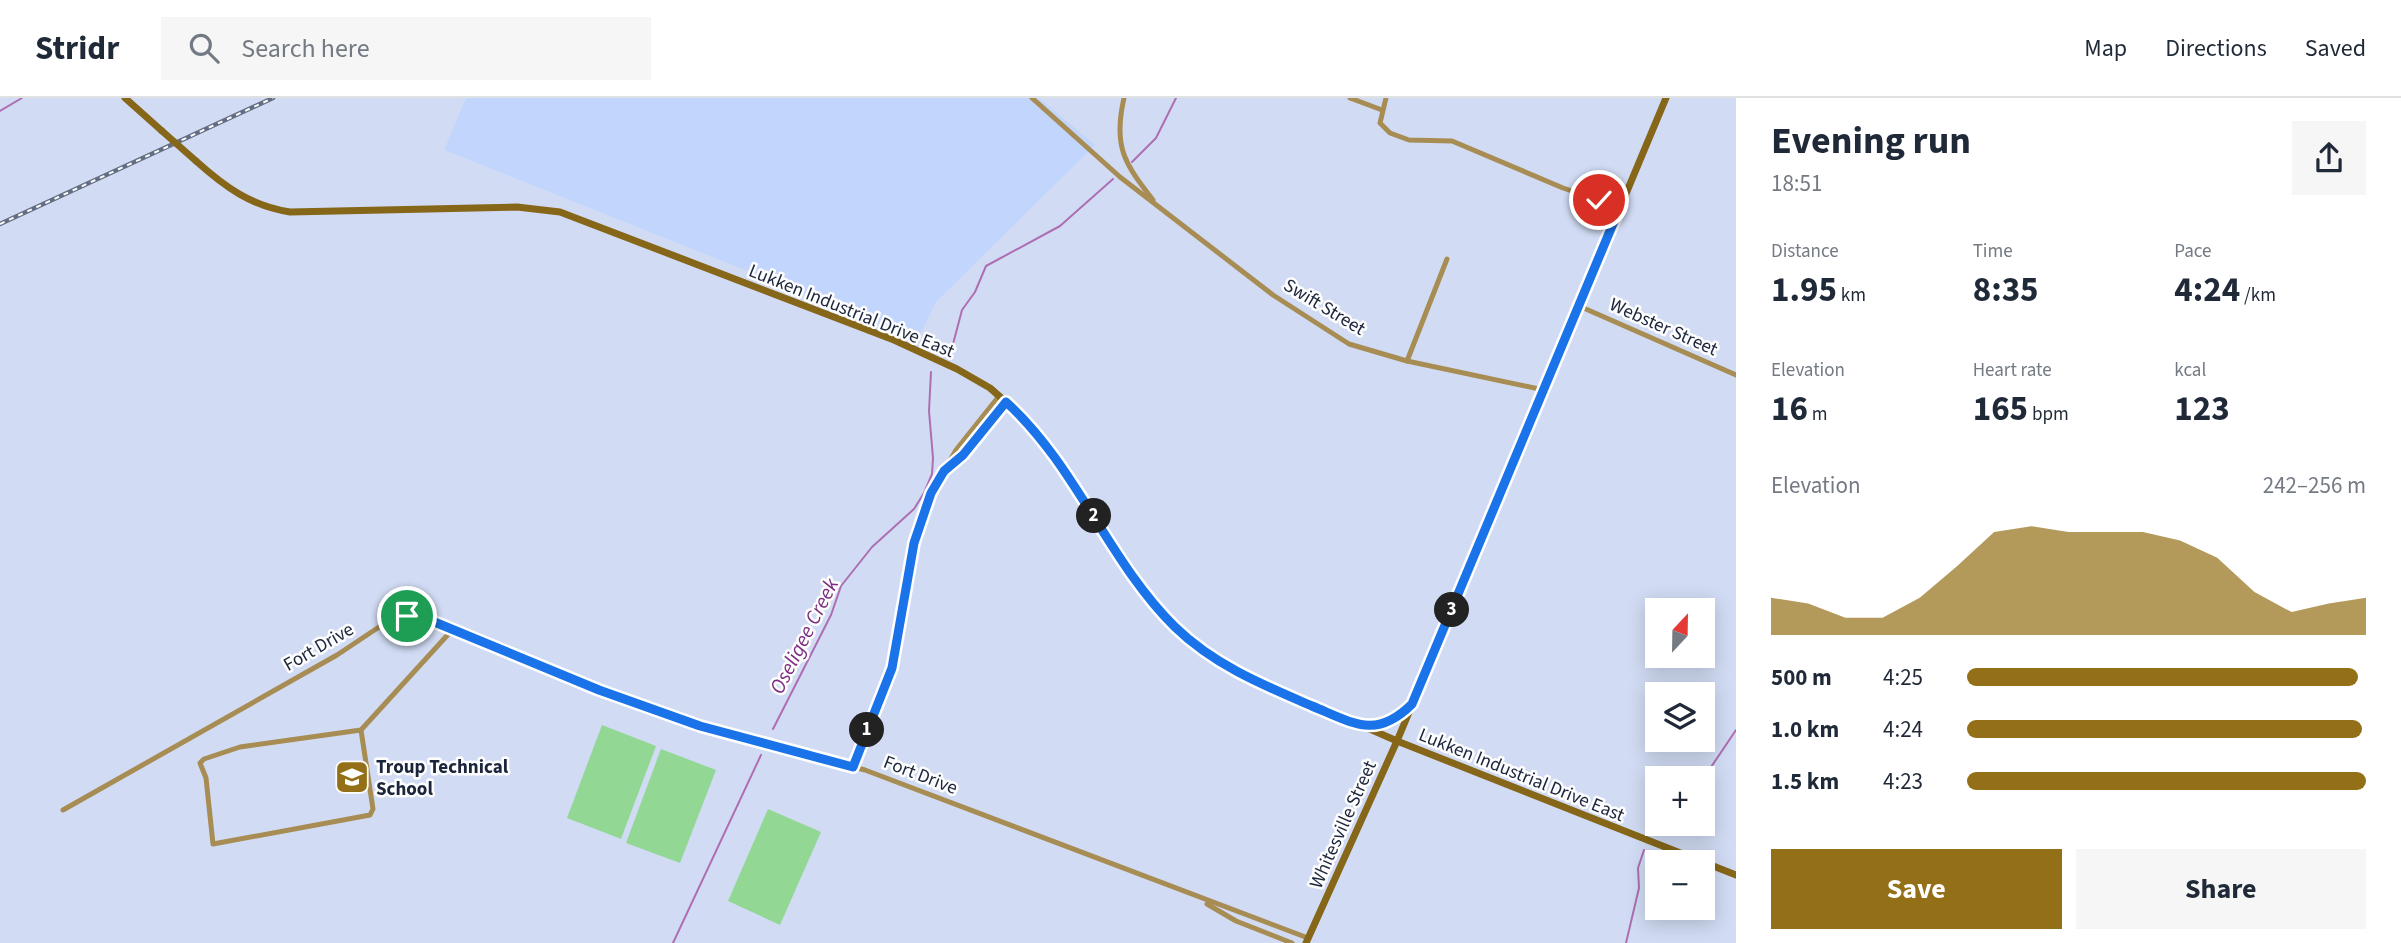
<!DOCTYPE html>
<meta charset="utf-8">
<style>
body{margin:0;font-family:"Source Sans 3",sans-serif;background:#f6f6f7;color:#1f2937;height:100vh;display:flex;flex-direction:column;font-size:26px;white-space:nowrap}
*{box-sizing:border-box;margin:0}
p{font-size:23px;color:#747a83}
.icon{flex:none;width:38px;height:38px;fill:none;stroke:currentColor;stroke-width:2;stroke-linecap:round;stroke-linejoin:round}
.map{position:relative;flex:1;overflow:hidden}
.drawer{display:flex;flex-direction:column;background:#fff;width:665px}
.drawer>*{flex:none}
.needle{width:46px;rotate:22deg}
.buttons{position:absolute;left:1645px;top:500px;display:grid;gap:14px}
.buttons a{display:grid;place-items:center;width:70px;height:70px;border-radius:0px;background:#fff;box-shadow:0 4px 18px #0003;font-size:35px}
.pin{position:absolute;display:grid;place-items:center;width:60px;height:60px;color:#fff;margin:-30px;border:4px solid #fff;border-radius:50%;box-shadow:0 2px 7px #0007}
.km{position:absolute;width:35px;height:35px;margin:-18px;border-radius:50%;background:#222;color:#fff;font-size:19px;line-height:35px;text-align:center}
.round{display:grid;place-items:center;flex:none;width:74px;height:74px;border-radius:0px;background:#f6f6f7}
.summary{display:flex;align-items:center;justify-content:space-between;height:119px;padding:0 35px}
h1{font-size:38px;font-weight:700;line-height:52px}
.stats{display:grid;grid-template-columns:repeat(3,1fr);gap:10px;height:119px;padding:7px 35px}
.stats div{display:grid;align-content:center}
.stats b{font-size:35px;font-weight:700}
.stats small{font-size:19px;font-weight:400}
.stats p{font-size:19px}
.chart{height:196px;padding:14px 35px}
.chart p{display:flex;justify-content:space-between}
.chart svg{width:100%;height:126px;margin-top:7px;fill:#937017;opacity:.7}
.button{display:flex;gap:14px;margin-top:auto;padding:14px 35px}
.button a{flex:1;height:80px;border-radius:0px;background:#937017;color:#fff;font-size:28px;font-weight:700;line-height:80px;text-align:center}
.button a+a{background:#f6f6f7;color:#1f2937}
ul{padding:0 35px;list-style:none;font-size:23px}
li{display:grid;grid-template-columns:112px 84px 1fr;align-items:center;height:52px}
li i{height:18px;border-radius:9px;background:#937017}
header{display:flex;align-items:center;gap:42px;box-sizing:border-box;height:98px;padding:0 35px;background:#fff;border-bottom:2px solid #e0e1e3}
header strong{font-size:33px}
nav{display:flex;gap:38px;margin-inline-start:auto;font-size:24px}
.search{width:490px;height:63px;background:#f6f6f7;display:flex;align-items:center;gap:18px;box-sizing:border-box;padding:0 24px;border-radius:0px;color:#747a83;font-size:26px}
main{display:flex;flex:1;min-height:0}
.map>svg:first-child{display:block}
</style>
<header>
<strong>Stridr</strong>
<div class="search"><svg class="icon" aria-label="search" viewBox="0 0 24 24"><circle cx="10" cy="10" r="6"/><path d="M15 15l6 6"/></svg>Search here</div>
<nav><a>Map</a><a>Directions</a><a>Saved</a></nav>
</header>
<main>
<div class="map">
<svg width="1736" height="845" viewBox="0 0 1736 845">
<rect width="100%" height="100%" fill="#d1dcf4"/>
<polygon fill="#c2d5fd" points="466,0 1039,0 1095,47 936,204 918,241 444,52"/>
<g fill="#92d794">
<polygon points="602,627 656,648 621,741 567,720"/>
<polygon points="661,651 716,672 680,765 626,745"/>
<polygon points="768,711 821,734 780,827 728,803"/>
</g>
<g fill="none" stroke-linecap="round" stroke-linejoin="round">
<g stroke="#ae6eb2" stroke-width="2">
<polyline points="0,13 22,0"/>
<polyline points="1132,64 1156,40 1176,0"/>
<polyline points="953,246 962,212 975,194 986,168 1060,128 1113,81"/>
<polyline points="773,631 831,517 841,488 872,449 914,411 924,395 932,376 933,360 929,313 931,274"/>
<polyline points="1703,681 1736,632"/>
<polyline points="1652,733 1660,726"/>
<polyline points="673,845 761,657"/>
<polyline points="1626,845 1639,790 1638,770 1644,752"/>
</g>
<g stroke="#a78c53" stroke-width="5">
<polyline points="1032,0 1120,79 1273,197 1349,246 1407,263 1544,292"/>
<path d="M1124,0C1113,48 1124,65 1153,102"/>
<polyline points="1350,0 1382,12"/>
<polyline points="1386,0 1380,25 1390,35 1409,42 1452,43 1563,90 1620,109"/>
<polyline points="1579,208 1736,277"/>
<polyline points="1407,263 1447,161"/>
<polyline points="949,369 1006,304"/>
<polyline points="361,632 373,711 370,717 213,746 206,680 200,665 204,661 240,649 361,632 453,531"/>
<polyline points="853,669 892,570 914,445 931,395 956,352 999,298"/>
<polyline points="63,712 337,557 382,527 407,518 432,523 599,592 700,628 865,672 1308,840"/>
<polyline points="1207,806 1236,823 1292,845"/>
</g>
<g stroke="#866618" stroke-width="7">
<polyline points="125,0 162,33"/>
<path d="M196,63C225,89 251,108 290,114L517,109L560,114L894,242L957,271L990,290L1015,312L1056,363L1157,509L1191,543L1226,568L1397,643L1736,777"/>
<polyline points="1364,629 1392,623 1409,609"/>
<polyline points="1306,845 1397,643 1666,0"/>
</g>
<g stroke="#636d84" stroke-width="4.5">
<polyline id="rail" points="0,126 273,0"/>
</g>
<use href="#rail" stroke="#fdfdfd" stroke-width="2" stroke-dasharray="5" stroke-linecap="butt"/>
<polyline stroke="#866618" stroke-width="7" points="162,33 196,63"/>
</g>
<g fill="none" stroke-linecap="round" stroke-linejoin="round">
<g stroke="#fff" stroke-width="14">
<path id="route" d="M407,518L432,523L599,592L700,628L853,669L892,570L914,445L931,395L944,373L963,357L1006,304C1076,367 1108,463 1175,529C1214,567 1263,587 1312,608C1353,625 1376,642 1412,606L1620,109L1599,102"/>
</g>
<use href="#route" stroke="#1a73e8" stroke-width="9"/>
</g>
<defs>
<g id="school-square" transform="scale(1.75)"><rect x="-9" y="-9" width="18" height="18" rx="4" fill="#937017" stroke="#fdfdfd"/><path d="M0-5L7-2L0 1L-7-2ZM-4 1L0 2.5L4 1V4Q0 6-4 4Z" fill="#fff"/></g>
</defs>
<g fill-rule="evenodd">
<use href="#school-square" x="352" y="679"/>
</g>
<g text-anchor="middle" stroke-width="5" stroke-linejoin="round" paint-order="stroke">
<g font-size="19" fill="#1b253b" stroke="#fdfdfd">
<text transform="translate(1325 208) rotate(31)" y="7">Swift Street</text>
<text transform="translate(852 212) rotate(22)" y="7">Lukken Industrial Drive East</text>
<text transform="translate(1664 228) rotate(24)" y="7">Webster Street</text>
<text transform="translate(318 548) rotate(-30)" y="7">Fort Drive</text>
<text transform="translate(921 676) rotate(21)" y="7">Fort Drive</text>
<text transform="translate(1522 676) rotate(22)" y="7">Lukken Industrial Drive East</text>
<text transform="translate(1342 726) rotate(-66)" y="7">Whitesville Street</text>
</g>
<g font-size="19" font-weight="bold" fill="#1b253b" stroke="#fdfdfd" text-anchor="start">
<text x="376" y="675">Troup Technical<tspan x="376" dy="22">School</tspan></text>
</g>
<g font-size="21" font-style="italic" fill="#7c2d81" stroke="#fdfdfd">
<text transform="translate(804 538) rotate(-63)" y="7">Oseligee Creek</text>
</g>
</g>
</svg>
<div class="buttons">
<a><svg class="needle" viewBox="-14 -14 28 28"><path d="M0-13l5 13h-10z" fill="#e53935"/><path d="M0 13l5-13h-10z" fill="#747a83"/></svg></a>
<a><svg class="icon" aria-label="layers" viewBox="0 0 24 24"><path d="M12 4l9 5-9 5-9-5zM3 14l9 5 9-5"/></svg></a>
<a>+</a>
<a>−</a>
</div>
<div class="pin" style="left:407px;top:518px;background:#1e9e55"><svg class="icon" aria-label="arrive" viewBox="0 0 24 24"><path d="M6 21V4h12l-3 4 3 4H6"/></svg></div>
<div class="pin" style="left:1599px;top:102px;background:#d93025"><svg class="icon" aria-label="check" viewBox="0 0 24 24"><path d="M5 12l5 5 9-10"/></svg></div>
<b class="km" style="left:867px;top:632px">1</b>
<b class="km" style="left:1094px;top:418px">2</b>
<b class="km" style="left:1452px;top:512px">3</b>
</div>
<section class="drawer">
<div class="summary"><div><h1>Evening run</h1><p>18:51</p></div><a class="round"><svg class="icon" aria-label="share" viewBox="0 0 24 24"><path d="M12 15V3M7 8l5-5 5 5M5 13v7h14v-7"/></svg></a></div>
<div class="stats">
<div><p>Distance</p><b>1.95<small> km</small></b></div>
<div><p>Time</p><b>8:35</b></div>
<div><p>Pace</p><b>4:24<small> /km</small></b></div>
</div>
<div class="stats">
<div><p>Elevation</p><b>16<small> m</small></b></div>
<div><p>Heart rate</p><b>165<small> bpm</small></b></div>
<div><p>kcal</p><b>123</b></div>
</div>
<div class="chart"><p><span>Elevation</span>242–256 m</p>
<svg viewBox="0 0 160 44" preserveAspectRatio="none"><path d="M0 44V31L10 33L20 38L30 38L40 31L50 20L60 8L70 6L80 8L90 8L100 8L110 11L120 17L130 29L140 36L150 33L160 31V44z"/></svg>
</div>
<ul>
<li><b>500 m</b>4:25<i style="width:98%"></i></li>
<li><b>1.0 km</b>4:24<i style="width:99%"></i></li>
<li><b>1.5 km</b>4:23<i style="width:100%"></i></li>
</ul>
<div class="button"><a>Save</a><a>Share</a></div>
</section>
</main>
